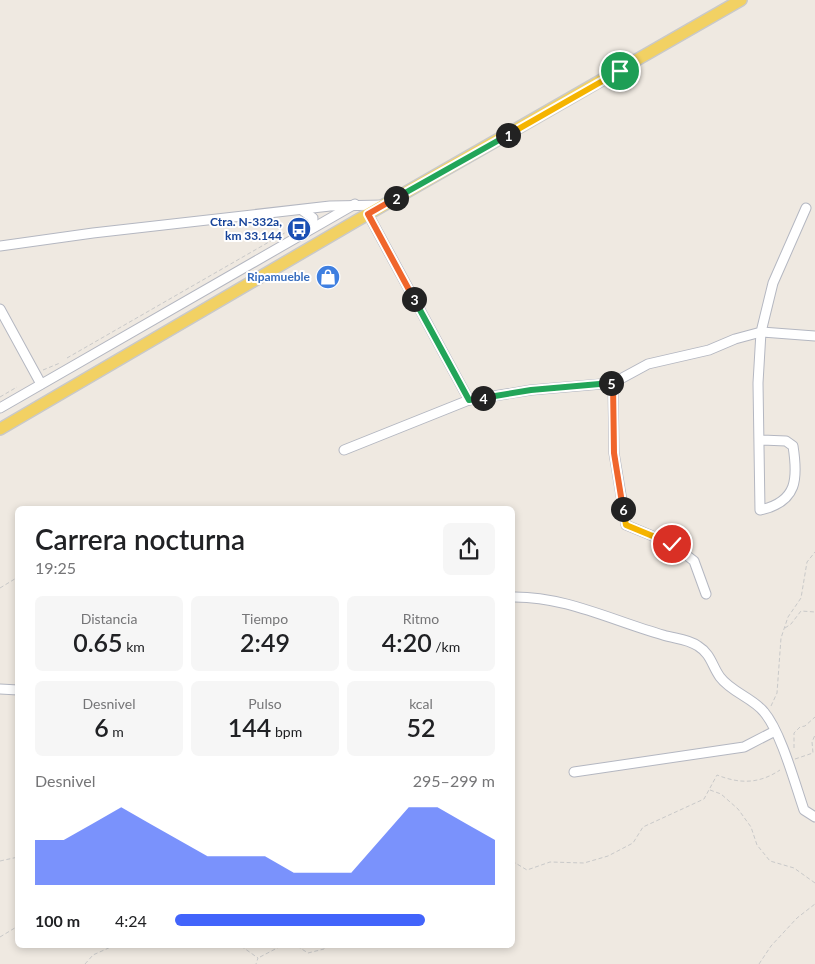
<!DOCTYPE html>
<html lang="es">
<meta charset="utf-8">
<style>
body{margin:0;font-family:Lato,sans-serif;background:#f6f6f6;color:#202124;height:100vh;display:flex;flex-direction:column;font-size:19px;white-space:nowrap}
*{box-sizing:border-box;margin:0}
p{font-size:16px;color:#757577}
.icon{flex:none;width:28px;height:28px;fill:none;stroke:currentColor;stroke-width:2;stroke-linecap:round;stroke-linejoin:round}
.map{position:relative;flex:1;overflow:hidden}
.side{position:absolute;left:15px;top:506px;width:500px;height:442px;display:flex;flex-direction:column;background:#fff;border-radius:8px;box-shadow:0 2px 8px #0003}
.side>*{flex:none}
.pin{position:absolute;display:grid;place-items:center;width:42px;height:42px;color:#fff;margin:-21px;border:2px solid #fff;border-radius:50%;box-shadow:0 1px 5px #0007}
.km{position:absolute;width:25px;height:25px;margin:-12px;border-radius:50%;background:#222;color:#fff;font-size:14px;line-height:25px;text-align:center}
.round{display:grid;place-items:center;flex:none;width:52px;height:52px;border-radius:8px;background:#f6f6f6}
.overview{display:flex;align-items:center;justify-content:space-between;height:85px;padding:0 20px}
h1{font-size:28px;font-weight:600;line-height:38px}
.figures{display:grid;grid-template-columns:repeat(3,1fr);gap:8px;height:85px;padding:5px 20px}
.figures div{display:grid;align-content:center;border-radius:8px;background:#f6f6f6;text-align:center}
.figures b{font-size:25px;font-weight:600}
.figures small{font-size:14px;font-weight:400}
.figures p{font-size:14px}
.chart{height:140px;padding:10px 20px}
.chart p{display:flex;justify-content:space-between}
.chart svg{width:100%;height:90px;margin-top:5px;fill:#4264fb;opacity:.7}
ul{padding:0 20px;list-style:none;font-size:16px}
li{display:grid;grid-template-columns:80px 60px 1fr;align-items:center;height:38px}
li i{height:12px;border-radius:6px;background:#4264fb}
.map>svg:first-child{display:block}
</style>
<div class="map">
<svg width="815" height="964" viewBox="0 0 815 964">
<rect width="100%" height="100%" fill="#efe9e1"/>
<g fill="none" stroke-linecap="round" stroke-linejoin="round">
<g stroke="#b4b7c1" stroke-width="11">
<g id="minor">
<polyline points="302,210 313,218 312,228"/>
<polyline points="368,214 469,400 531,390 613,383 648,364 709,350 735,339 761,332 773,283 806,208"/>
<polyline points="0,246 93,233 330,206 385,205"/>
<polyline points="0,309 41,384"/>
<polyline points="613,383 614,453 626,525 672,544 694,561 706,594"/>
<polyline points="0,408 355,204"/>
<path d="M759,440L786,441L793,446C798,478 798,502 760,510L758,383L761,332L815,336"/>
<polyline points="344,450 469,400"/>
<path d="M512,597C565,596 613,621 663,635C675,639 686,638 698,646C711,654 712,666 720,677C731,692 753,698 764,712C781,732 795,784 804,810L815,817"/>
<polyline points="0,689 18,690"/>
<polyline points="574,772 744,747 775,731"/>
</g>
</g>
<g stroke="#c9c9c9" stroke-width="14">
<polyline id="major" points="0,429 356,221 741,0"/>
</g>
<g stroke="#c9c9c9" stroke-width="1" stroke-dasharray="4 2.5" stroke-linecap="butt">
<polyline points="67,358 302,223"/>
<polyline points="43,370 60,363"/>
<polyline points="0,397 17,387"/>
<polyline points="0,588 18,577"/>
<polyline points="785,628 791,624 801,611 815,612"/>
<polyline points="771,706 777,693 781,638 788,617 801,598 807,562 815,552"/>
<polyline points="794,748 794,733 800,727 805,726 815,717"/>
<polyline points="795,759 813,753 812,742 815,735"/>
<polyline points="710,790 721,794 738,809 751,827 757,845 770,861 794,868 815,883"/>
<polyline points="0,861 18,857"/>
<path d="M512,861L527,870L550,862L584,863L608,856L633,843L643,827L704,799L717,775C740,784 759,784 780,770"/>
<polyline points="0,937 18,926"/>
<polyline points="241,946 258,958 256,964"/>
<polyline points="297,946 308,953 324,949 327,946"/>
<polyline points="260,957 281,946"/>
<polyline points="85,964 93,955 113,946"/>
<polyline points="759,964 771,946 797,918 815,904"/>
</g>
<use href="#minor" stroke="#fff" stroke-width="9"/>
<use href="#major" stroke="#f2d163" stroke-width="11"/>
</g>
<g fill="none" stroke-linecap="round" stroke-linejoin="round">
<g stroke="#fff" stroke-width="10">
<polyline id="split-1" points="508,135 620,71"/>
</g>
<g stroke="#fff" stroke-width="10">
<polyline id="split-2" points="396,198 508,135"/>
</g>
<g stroke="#fff" stroke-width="10">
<polyline id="split-3" points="396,198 368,214 414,299"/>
</g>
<g stroke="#fff" stroke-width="10">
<polyline id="split-4" points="414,299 469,400 483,398"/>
</g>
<g stroke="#fff" stroke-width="10">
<polyline id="split-5" points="483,398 531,390 611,383"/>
</g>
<g stroke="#fff" stroke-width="10">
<polyline id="split-6" points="611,383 613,383 614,453 623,509"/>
</g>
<g stroke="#fff" stroke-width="10">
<polyline id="split-7" points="623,509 626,525 672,544"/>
</g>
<use href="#split-1" stroke="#f5b400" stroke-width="6"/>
<use href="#split-2" stroke="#22a559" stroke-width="6"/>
<use href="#split-3" stroke="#f0652b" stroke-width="6"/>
<use href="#split-4" stroke="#22a559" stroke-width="6"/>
<use href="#split-5" stroke="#22a559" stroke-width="6"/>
<use href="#split-6" stroke="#f0652b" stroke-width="6"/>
<use href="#split-7" stroke="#f5b400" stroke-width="6"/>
</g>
<defs>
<g id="bus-disc" transform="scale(1.25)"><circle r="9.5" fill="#1a4fb4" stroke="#fff"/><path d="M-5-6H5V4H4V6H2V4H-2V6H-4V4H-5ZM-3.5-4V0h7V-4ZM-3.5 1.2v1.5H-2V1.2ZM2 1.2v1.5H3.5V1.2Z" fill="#fff"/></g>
<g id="shop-disc" transform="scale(1.25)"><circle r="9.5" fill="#3f7fe0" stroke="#fff"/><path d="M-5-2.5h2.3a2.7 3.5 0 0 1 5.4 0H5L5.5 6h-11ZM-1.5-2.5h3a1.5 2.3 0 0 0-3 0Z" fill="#fff"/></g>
</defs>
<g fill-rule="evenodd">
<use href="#bus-disc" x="299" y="229"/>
<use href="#shop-disc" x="328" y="277"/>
</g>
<g text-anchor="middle" stroke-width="4" stroke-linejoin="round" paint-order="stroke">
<g font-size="12" font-weight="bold" fill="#164399" stroke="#fff" text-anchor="end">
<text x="282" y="226">Ctra. N-332a,<tspan x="282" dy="14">km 33.144</tspan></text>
</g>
<g font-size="12" font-weight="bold" fill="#366cbe" stroke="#fff" text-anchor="end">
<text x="310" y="281">Ripamueble</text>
</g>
</g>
</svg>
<div class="pin" style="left:620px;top:71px;background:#1e9e55"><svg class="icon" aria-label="arrive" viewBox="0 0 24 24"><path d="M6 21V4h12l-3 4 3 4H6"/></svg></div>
<div class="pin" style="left:672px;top:544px;background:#d93025"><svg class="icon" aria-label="check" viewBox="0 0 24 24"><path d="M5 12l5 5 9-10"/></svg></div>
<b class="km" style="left:508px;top:135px">1</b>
<b class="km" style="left:396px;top:198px">2</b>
<b class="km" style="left:414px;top:299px">3</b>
<b class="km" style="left:483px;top:398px">4</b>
<b class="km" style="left:611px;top:383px">5</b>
<b class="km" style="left:623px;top:509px">6</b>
<section class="side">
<div class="overview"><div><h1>Carrera nocturna</h1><p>19:25</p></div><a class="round"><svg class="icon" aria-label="share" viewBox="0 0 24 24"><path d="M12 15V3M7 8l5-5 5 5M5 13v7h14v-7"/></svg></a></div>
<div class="figures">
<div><p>Distancia</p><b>0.65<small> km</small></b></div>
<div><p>Tiempo</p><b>2:49</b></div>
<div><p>Ritmo</p><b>4:20<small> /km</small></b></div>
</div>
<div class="figures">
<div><p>Desnivel</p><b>6<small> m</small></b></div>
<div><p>Pulso</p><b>144<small> bpm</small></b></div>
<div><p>kcal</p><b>52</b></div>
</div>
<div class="chart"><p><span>Desnivel</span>295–299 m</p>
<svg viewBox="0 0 160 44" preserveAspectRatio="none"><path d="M0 44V22L10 22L20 14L30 6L40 14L50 22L60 30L70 30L80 30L90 38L100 38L110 38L120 22L130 6L140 6L150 14L160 22V44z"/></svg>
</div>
<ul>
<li><b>100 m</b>4:24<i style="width:78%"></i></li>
</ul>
</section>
</div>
